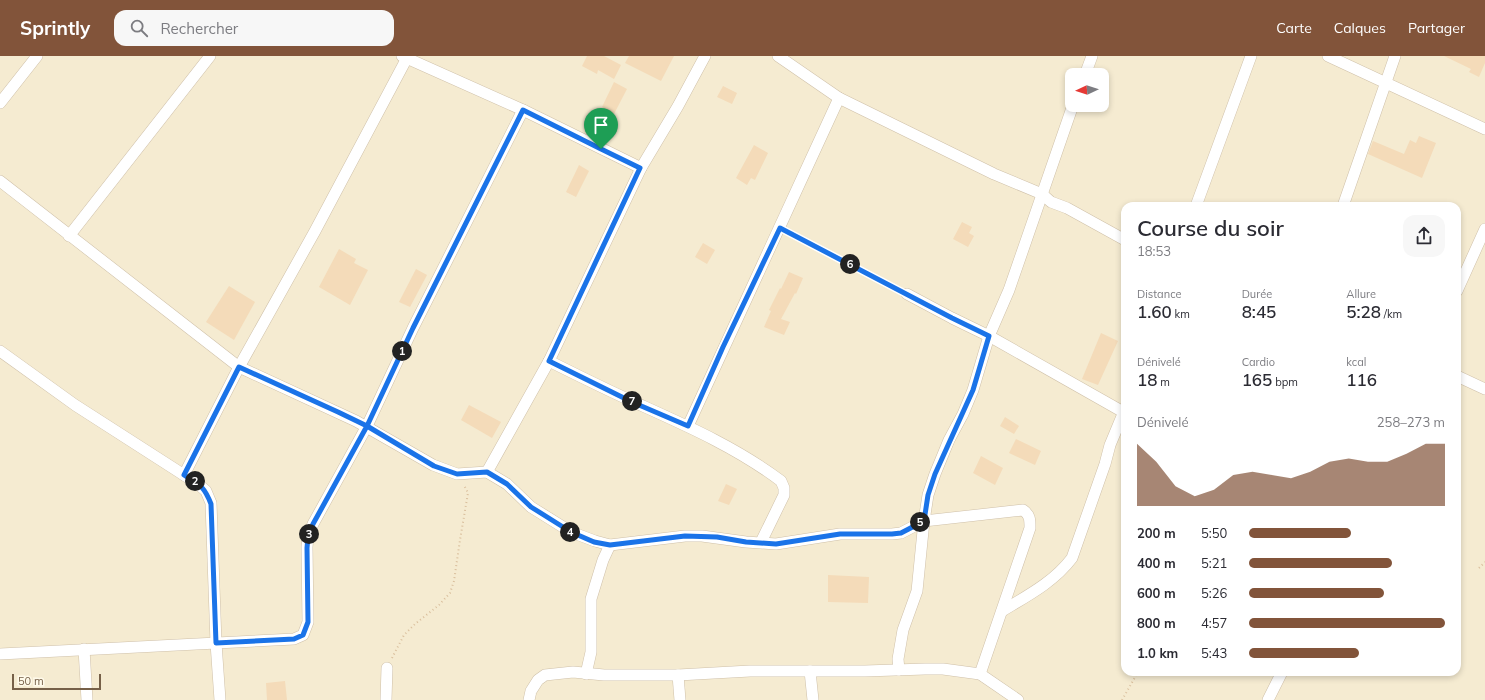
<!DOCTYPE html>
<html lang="fr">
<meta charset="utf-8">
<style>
body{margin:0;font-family:Mulish,sans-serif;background:#f7f7f7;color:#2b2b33;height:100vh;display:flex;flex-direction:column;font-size:15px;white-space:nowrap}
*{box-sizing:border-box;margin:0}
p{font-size:13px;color:#7c7c81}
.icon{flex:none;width:22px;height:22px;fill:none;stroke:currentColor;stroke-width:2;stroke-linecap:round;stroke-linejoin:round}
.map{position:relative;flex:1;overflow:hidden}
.side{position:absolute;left:1121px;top:146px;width:340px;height:474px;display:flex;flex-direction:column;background:#fff;border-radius:12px;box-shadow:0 2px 6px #0003}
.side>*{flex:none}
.needle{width:26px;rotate:266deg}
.tools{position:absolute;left:1065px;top:12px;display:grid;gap:8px}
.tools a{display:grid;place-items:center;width:44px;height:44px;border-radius:8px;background:#fff;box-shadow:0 2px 6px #0003;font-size:20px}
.scale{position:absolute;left:12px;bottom:10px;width:89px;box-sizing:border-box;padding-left:4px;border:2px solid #766048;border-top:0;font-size:11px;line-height:14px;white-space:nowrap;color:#766048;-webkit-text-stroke:3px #fffaea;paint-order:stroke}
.pin{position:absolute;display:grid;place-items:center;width:34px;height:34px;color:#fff;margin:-41px -17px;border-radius:50% 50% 50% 0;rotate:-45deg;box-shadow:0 0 4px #0007}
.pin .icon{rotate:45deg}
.km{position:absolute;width:20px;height:20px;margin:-10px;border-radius:50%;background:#222;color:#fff;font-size:11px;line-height:20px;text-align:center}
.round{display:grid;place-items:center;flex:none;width:42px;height:42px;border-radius:12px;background:#f7f7f7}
.overview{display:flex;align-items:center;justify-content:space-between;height:68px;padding:0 16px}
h1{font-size:22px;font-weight:600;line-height:30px}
.metrics{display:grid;grid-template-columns:repeat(3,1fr);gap:6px;height:68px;padding:4px 16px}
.metrics div{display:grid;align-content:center}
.metrics b{font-size:17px;font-weight:600}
.metrics small{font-size:11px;font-weight:400}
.metrics p{font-size:11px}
.chart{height:112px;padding:8px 16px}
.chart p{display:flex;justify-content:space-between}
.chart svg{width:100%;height:72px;margin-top:4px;fill:#82543a;opacity:.7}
ul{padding:0 16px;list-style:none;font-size:13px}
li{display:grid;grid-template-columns:64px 48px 1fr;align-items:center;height:30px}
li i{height:10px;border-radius:5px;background:#82543a}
header{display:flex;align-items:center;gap:24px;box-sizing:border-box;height:56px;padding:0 20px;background:#82543a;color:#fff}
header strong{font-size:19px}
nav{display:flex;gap:22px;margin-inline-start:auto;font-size:14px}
.search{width:280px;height:36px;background:#f7f7f7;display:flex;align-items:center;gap:10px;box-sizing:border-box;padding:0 14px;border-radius:12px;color:#7c7c81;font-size:15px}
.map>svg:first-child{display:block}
</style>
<header>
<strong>Sprintly</strong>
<div class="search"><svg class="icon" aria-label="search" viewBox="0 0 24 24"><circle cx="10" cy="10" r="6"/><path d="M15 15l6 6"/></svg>Rechercher</div>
<nav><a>Carte</a><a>Calques</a><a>Partager</a></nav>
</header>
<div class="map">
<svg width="1485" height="644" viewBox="0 0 1485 644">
<rect width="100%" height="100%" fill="#fdf8e3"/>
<path fill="#f5ebd1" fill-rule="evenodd" d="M0,0H1485V644H0ZM1072,19H1102V49H1072ZM1125,150H1457V616H1125Z"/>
<g fill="#f4dbb9">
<polygon points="587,0 604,0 621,9 614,23 598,14 597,18 582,10"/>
<polygon points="629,0 674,0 661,25 625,7"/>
<polygon points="1444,0 1485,0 1485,7 1479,21 1469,16 1471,13"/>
<polygon points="614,26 627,33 614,58 602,51"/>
<polygon points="723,30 737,37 732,48 717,41"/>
<polygon points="1419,80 1436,87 1422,122 1368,98 1373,85 1404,98 1410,84 1416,87"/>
<polygon points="754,89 768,97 755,124 751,122 747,129 736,122"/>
<polygon points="579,109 589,115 576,141 566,136"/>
<polygon points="962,166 972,171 969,177 974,180 968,191 953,183"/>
<polygon points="703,187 715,194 707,208 695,201"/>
<polygon points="339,193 356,203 354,207 368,214 350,249 319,231"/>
<polygon points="416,213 427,219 410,251 399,246"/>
<polygon points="789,216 803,222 796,238 795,237 781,263 790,266 784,279 764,271 771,255 769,254 780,232 781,233"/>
<polygon points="229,230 255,246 234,284 206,266"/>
<polygon points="1101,277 1118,285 1098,329 1082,323"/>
<polygon points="469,349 501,366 492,382 461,364"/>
<polygon points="1005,361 1019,370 1014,378 1000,370"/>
<polygon points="1016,383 1041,395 1035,409 1009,397"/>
<polygon points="981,400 1003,412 995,429 973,417"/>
<polygon points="726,428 737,433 729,449 718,445"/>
<polygon points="828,519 869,521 868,547 828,546"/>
<polygon points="285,625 287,644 267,644 266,627"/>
</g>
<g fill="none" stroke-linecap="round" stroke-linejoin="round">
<g stroke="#cfc0a9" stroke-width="12">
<g id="minor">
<polyline points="402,0 523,54 641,112"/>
<polyline points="778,0 839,42 994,118 1042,138 1051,146 1067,152 1125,184"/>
<polyline points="1328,0 1485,73"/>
<polyline points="1085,19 1092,0"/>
<polyline points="0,47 37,0"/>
<path d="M0,125L239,311L356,365L433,409L457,418L487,416L507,428L531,451L571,476L595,485L610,489L685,480H702L746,486L776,488L840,478H892L901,477L924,465L1023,454C1030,459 1030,463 1030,472L980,618"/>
<polyline points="1196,150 1251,0"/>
<polyline points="1343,150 1395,0"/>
<polyline points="69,180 210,0"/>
<polyline points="1457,235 1485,173"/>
<polyline points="907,238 952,262 989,280 1125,357"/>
<polyline points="0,295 75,349 198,428 206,435 211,447 216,587 220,644"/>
<path d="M549,305C577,319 605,333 634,346C685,369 736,391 781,425L784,432V439L761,486"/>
<polyline points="1457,320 1485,333"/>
<polyline points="688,370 839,42"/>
<polyline points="487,416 549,305 641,112 678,50 705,0"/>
<polyline points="184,419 239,311 315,175 407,2"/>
<path d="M1002,555C1027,540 1054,526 1072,502L1105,408L1110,389L1125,353"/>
<polyline points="84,593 87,644"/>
<polyline points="0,598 294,583 303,579 308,566 307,491 308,480 313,468 367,370 413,272 523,54"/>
<polyline points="899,614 898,603 903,574 917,535 924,465 928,439 935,418 949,384 963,358 973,334 989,280 1009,234 1073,49"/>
<polyline points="810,615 813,644"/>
<polyline points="586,618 591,596 591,543 603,504 610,489"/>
<polyline points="678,619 680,644"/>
<polyline points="386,644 387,612"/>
<polyline points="529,644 531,635 538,624 545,619 573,616 604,619 678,619 750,615 865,615 925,613 943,613 980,618 1018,644"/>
<polyline points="1268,644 1282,616"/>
</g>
</g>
<g stroke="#d9be9c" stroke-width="2" stroke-dasharray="1 3" stroke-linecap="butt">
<polyline points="788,177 898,233"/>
<polyline points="1479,512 1485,506"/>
<polyline points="392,602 404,579 415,568 439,549 450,537 454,525 460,484 468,437 464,429"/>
<polyline points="1122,644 1138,616"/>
</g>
<use href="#minor" stroke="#fff" stroke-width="11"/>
</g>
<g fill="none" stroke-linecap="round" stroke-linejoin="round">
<g stroke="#fff" stroke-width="8">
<path id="route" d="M601,93L523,54L413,272L367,370L338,356L239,311L184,419C200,429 204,430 211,448L216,587L294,583L303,579L308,566L307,492L308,480L313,468L367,370L434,410L457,418L487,416L507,428L531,451L571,476L594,486L610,489L685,480L717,481L746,486L776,488L840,478H892L901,477L924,465L928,439L935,418L973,334L989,280L952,262L780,172L723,291L688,370L632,346L549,305L640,112L601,93"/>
</g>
<use href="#route" stroke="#1a73e8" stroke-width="5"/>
</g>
</svg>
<div class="tools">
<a><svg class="needle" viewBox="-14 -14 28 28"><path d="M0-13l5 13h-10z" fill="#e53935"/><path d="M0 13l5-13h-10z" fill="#7c7c81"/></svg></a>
</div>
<div class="scale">50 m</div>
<div class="pin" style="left:601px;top:93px;background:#1e9e55"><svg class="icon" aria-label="arrive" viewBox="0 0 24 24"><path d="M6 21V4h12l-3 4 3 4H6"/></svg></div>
<b class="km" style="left:402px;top:295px">1</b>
<b class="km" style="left:195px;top:425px">2</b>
<b class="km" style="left:309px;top:478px">3</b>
<b class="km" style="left:570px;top:476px">4</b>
<b class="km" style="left:920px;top:466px">5</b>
<b class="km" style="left:850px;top:208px">6</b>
<b class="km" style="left:632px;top:345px">7</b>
<section class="side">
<div class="overview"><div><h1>Course du soir</h1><p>18:53</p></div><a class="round"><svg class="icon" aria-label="share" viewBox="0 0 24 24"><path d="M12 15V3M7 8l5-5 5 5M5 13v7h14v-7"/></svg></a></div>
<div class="metrics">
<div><p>Distance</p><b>1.60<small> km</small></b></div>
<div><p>Durée</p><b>8:45</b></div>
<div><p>Allure</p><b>5:28<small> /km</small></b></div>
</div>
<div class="metrics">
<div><p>Dénivelé</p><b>18<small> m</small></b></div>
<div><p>Cardio</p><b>165<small> bpm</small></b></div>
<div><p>kcal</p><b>116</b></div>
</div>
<div class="chart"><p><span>Dénivelé</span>258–273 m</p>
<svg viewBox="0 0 160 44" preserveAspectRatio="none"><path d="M0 44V6L10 17L20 32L30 38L40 34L50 25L60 23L70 25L80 27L90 23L100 17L110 15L120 17L130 17L140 12L150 6L160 6V44z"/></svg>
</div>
<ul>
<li><b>200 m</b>5:50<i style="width:52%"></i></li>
<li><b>400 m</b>5:21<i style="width:73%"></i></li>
<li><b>600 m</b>5:26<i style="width:69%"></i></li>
<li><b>800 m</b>4:57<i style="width:100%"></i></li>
<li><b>1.0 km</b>5:43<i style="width:56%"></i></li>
</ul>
</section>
</div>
